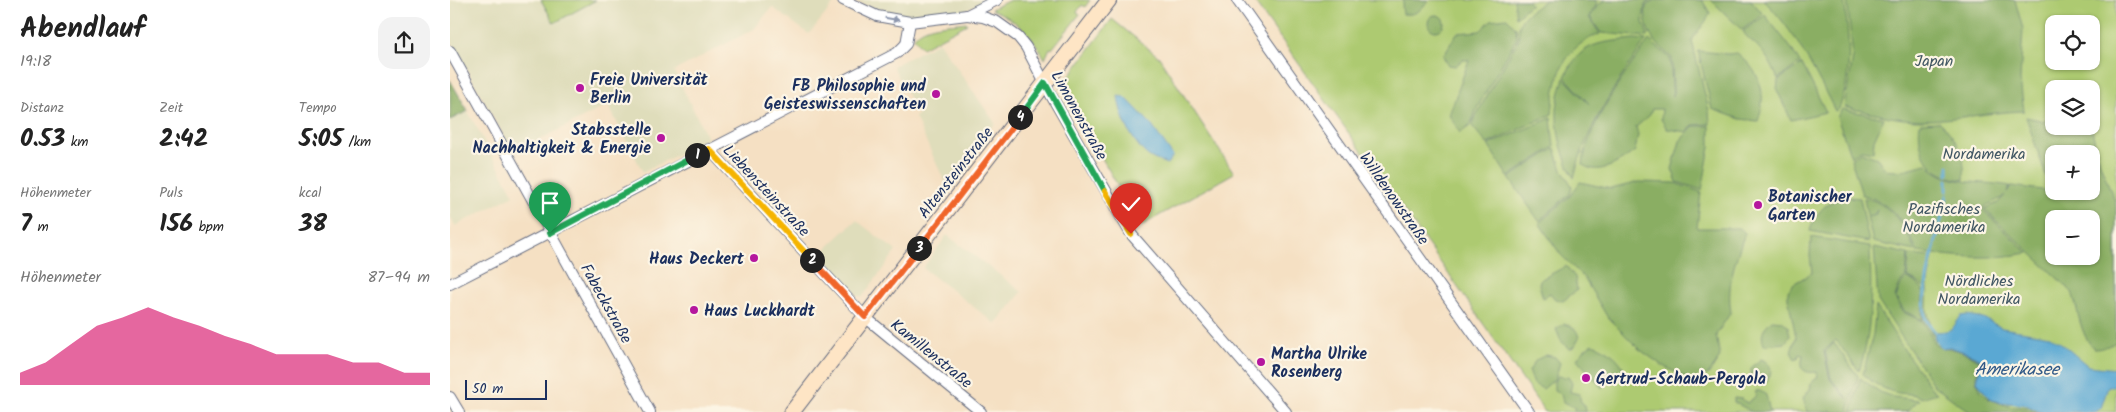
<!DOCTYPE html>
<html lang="de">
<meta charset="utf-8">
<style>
body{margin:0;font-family:Kalam,sans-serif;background:#f2f2f2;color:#222;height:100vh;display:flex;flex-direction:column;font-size:19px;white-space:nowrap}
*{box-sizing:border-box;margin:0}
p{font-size:16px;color:#767676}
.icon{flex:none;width:28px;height:28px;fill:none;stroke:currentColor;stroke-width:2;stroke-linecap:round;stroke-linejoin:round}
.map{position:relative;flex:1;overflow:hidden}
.sheet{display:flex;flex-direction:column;background:#fff;width:450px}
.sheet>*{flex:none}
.buttons{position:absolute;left:1595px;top:15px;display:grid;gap:10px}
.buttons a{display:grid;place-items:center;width:55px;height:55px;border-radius:10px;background:#fff;box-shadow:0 1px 4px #0004;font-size:25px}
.scale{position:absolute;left:15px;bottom:12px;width:82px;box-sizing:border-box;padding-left:5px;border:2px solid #1b2f5e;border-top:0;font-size:14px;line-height:18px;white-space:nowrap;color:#1b2f5e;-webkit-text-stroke:4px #fcf5e5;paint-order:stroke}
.pin{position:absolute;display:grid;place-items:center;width:42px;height:42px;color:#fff;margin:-51px -21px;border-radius:50% 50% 50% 0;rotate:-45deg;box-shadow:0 0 5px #0007}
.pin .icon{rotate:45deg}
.km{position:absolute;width:25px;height:25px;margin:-12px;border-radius:50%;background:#222;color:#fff;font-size:14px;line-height:25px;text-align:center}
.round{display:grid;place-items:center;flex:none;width:52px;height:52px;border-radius:15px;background:#f2f2f2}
.head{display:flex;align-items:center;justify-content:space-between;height:85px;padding:0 20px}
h1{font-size:28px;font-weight:800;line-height:38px}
.figures{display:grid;grid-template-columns:repeat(3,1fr);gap:8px;height:85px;padding:5px 20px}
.figures div{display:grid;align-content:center}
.figures b{font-size:25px;font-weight:800}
.figures small{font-size:14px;font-weight:400}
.figures p{font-size:14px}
.chart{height:140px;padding:10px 20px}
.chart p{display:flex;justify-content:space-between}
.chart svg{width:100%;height:90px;margin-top:5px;fill:#db2777;opacity:.7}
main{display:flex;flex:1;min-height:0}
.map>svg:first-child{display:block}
</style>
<main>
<section class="sheet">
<div class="head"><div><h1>Abendlauf</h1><p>19:18</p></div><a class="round"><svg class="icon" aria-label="share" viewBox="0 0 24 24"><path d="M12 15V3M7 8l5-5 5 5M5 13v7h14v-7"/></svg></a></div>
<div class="figures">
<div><p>Distanz</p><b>0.53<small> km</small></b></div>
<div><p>Zeit</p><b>2:42</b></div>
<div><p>Tempo</p><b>5:05<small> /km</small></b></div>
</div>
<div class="figures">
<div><p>Höhenmeter</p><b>7<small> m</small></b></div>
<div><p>Puls</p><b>156<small> bpm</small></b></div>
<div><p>kcal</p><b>38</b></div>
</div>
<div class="chart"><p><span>Höhenmeter</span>87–94 m</p>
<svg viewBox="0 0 160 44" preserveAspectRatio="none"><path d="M0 44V38L10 33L20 24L30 15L40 11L50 6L60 11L70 15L80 20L90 24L100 29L110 29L120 29L130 33L140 33L150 38L160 38V44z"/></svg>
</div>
</section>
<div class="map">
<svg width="1666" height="412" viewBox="0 0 1666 412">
<rect width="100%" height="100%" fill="#fcf5e5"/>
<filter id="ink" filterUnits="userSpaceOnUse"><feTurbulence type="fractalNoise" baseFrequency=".02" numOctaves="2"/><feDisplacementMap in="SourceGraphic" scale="10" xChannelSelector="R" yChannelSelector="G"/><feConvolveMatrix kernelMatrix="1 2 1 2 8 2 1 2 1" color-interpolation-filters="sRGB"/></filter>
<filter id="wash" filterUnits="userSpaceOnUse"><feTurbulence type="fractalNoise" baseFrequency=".0096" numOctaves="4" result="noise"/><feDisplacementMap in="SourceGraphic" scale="20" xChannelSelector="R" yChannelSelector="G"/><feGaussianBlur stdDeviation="1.12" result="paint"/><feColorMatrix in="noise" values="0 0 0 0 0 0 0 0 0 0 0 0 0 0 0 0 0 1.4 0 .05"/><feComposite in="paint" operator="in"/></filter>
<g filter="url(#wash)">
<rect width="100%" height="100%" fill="#f5e0c3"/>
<g fill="#dfddbb">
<polygon points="0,0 384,0 386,1 359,34 322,7 304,29 224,71 258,139 193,172 158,105 63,153 15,66 10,65 2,51 4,46 0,39"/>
<polygon points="404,0 537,0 514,11 473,17 459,17 435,13"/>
<polygon points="489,42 545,123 499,184 494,180 465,117 468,115 443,66"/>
<polygon points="0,79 64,195 5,226 0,216"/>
<polygon points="406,220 446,251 413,296 408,296 370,254"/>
<polygon points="497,235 572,292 546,324 473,268"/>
</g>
<g fill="#adca71" stroke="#647c68" fill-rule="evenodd">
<polygon points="91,0 146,0 104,23"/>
<path d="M560,0H640L635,7L632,5L627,12L630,14L602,49L600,48L595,59C583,36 566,19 541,9Z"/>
<path d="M803,0H1666V412H1095L939,189ZM1604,24H1641V61H1604ZM1604,89H1641V126H1604ZM1604,154H1641V191H1604ZM1604,219H1641V256H1604Z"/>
<polygon points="662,19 709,57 784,173 691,226 611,87"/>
<path d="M516,22L517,24L472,48L464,38C473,23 500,25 516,22Z"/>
</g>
<g fill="#8aae63" stroke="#526e60" fill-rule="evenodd">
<path d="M954,0H978C972,10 965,16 953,14L952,7Z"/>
<polygon points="1064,0 1077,0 1081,4 1066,17"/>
<path d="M1095,0H1145L1147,4L1139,17L1150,34C1112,47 1105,78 1102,114L1037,144L1022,126L1024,119L1069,38C1066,16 1080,13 1095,0Z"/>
<polygon points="1156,0 1201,0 1195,5 1193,22 1198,35 1197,37 1151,33 1140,17 1148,5"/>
<path d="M1204,0H1252L1260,13C1256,24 1247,30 1242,41L1259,111L1260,124L1243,125L1237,132L1217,129L1211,119L1212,109H1202L1200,115L1186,127L1188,135L1185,151C1171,161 1150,177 1133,165C1135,127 1177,71 1199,40L1220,58L1223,96L1222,58C1204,41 1193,33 1196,6Z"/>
<polygon points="1261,0 1301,0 1313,14 1292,30"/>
<path d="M1313,0H1394C1399,37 1403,74 1389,109L1385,111C1367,75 1343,27 1313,0Z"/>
<path d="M1397,0H1565L1573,29L1570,80L1574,111C1539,112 1505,120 1470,120C1445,120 1419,112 1394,107L1403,57Z"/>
<path d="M1315,15L1341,48L1350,63L1328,79C1323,68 1318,57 1309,48C1304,42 1297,39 1293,31Z"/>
<circle cx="986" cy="23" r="8"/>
<polygon points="1057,18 1066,28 1067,38 1027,108 1020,126 1010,133 999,115 1019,60 1012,60 1006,66 998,65 993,56 1007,33 1030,31 1041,20"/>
<path d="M1184,39L1196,40C1167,83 1136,127 1124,178C1112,157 1104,125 1108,101C1109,93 1112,86 1114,78L1139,104L1115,77C1131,41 1149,43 1184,39Z"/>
<path d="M1248,51L1278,54L1287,53C1310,71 1318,93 1308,121L1290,119L1262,109Z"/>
<polygon points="1352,64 1376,112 1341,120 1327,90 1328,80"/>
<polygon points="0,80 18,111 0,120"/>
<polygon points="1392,109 1434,118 1424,140 1423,152 1411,150 1401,157 1387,117"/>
<path d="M1576,117L1604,123V126H1641L1650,163L1666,204V342C1659,346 1652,349 1644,349C1629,333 1629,311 1622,292L1534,209L1548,203L1555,195C1548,202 1539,202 1532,209L1578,253C1541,260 1505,257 1467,252C1458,226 1440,201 1412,195L1401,159L1411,152L1427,158L1436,170C1451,173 1461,167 1477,164C1499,187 1530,180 1560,186L1557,192L1561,186L1601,191ZM1604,154H1641V191H1604ZM1604,219H1641V256H1604Z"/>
<polygon points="1101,118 1104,147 1058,177 1038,145"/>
<path d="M1490,122C1507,139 1516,156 1514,180C1481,177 1466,154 1470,123Z"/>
<polygon points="1243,126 1260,126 1260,147 1252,190 1227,182 1222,169 1230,141"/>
<polygon points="1105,148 1112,170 1122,186 1120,194 1089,221 1059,178"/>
<path d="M1130,182L1161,189L1189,182L1225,183L1251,192L1247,228H1290L1295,233C1286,259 1276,284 1281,312L1266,335L1270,357L1259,374L1242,381L1213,366L1189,349L1158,318L1134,278L1111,255L1089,223L1121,195Z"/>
<path d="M1399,197L1410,198L1419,242L1360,231C1365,211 1379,199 1399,197Z"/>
<path d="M1414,198C1440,202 1457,228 1465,251L1423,242L1417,217L1425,215L1427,210L1425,214L1417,216Z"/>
<path d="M1361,237L1420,246C1421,288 1423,331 1409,371L1386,340L1374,351L1380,379L1398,399L1381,379L1375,352L1384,343L1408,376L1398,412H1381V410L1377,412H1357L1353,398L1360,389L1361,383L1368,377L1367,372C1361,373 1355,373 1351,367L1353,355L1349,354L1348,358L1345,359L1341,352L1346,337L1338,298V291L1343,284L1362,273L1360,256Z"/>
<path d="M1424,247L1458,254L1456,277L1449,285L1445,298L1453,312L1472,321L1482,337L1484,344C1491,349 1492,347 1499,348C1509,350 1522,355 1530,361L1526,381L1531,391L1539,399L1561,407H1576L1587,412H1520L1484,386L1428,301Z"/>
<polygon points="1459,255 1483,257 1478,283 1477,310 1483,335 1473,320 1475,289 1469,283 1457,277"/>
<polygon points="1116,266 1125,277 1127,290 1113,301 1105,299 1100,293 1093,298 1089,284 1090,280"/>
<polygon points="1457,278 1468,284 1473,290 1472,320 1454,311 1446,298 1450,286"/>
<path d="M1426,306L1457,354L1482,389L1487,393L1471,398C1464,392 1453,395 1444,392C1433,389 1421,382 1413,374L1423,334Z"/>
<path d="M1322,320L1332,321L1338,326L1340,336L1335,343L1314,345C1310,333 1313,328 1322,320Z"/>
<path d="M1114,324C1123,326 1127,329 1129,338L1125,346L1120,349L1111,341L1106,329Z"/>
<path d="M1142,344C1156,348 1169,357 1175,371L1171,379L1157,380L1152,388L1127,359L1134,350Z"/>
<polygon points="1096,355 1105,357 1110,363 1105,379 1093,389 1084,384 1079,371 1086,360"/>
<path d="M1311,359C1323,364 1323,373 1316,382H1308L1301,378V368Z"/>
<polygon points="1108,376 1118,377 1122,383 1120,392 1129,394 1131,402 1135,405 1136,412 1123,412 1125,408 1113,402 1111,394 1104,390 1104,382"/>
<polygon points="1410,378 1430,392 1443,397 1469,400 1456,412 1401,412"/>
<polygon points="1306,391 1310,391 1316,395 1320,412 1302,412 1284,402 1284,398 1292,399 1297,403 1305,397"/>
</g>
<g fill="#5aa8d3" stroke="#3a6c98">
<path d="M668,96L675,97L700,123L723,156L717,164C709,161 701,159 695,153C681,139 670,116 668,96Z"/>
<path d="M1517,315L1533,318L1552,328L1600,336L1612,344L1638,366L1666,369V385L1658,387L1651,408L1645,412H1590L1576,405L1549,402L1540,399L1527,382L1531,361L1525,356L1500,347L1492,348L1487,344L1484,337L1485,332C1502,331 1501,331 1511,316Z"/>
</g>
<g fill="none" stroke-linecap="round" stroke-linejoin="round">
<g stroke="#5aa8d3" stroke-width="3">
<polyline points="1498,166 1498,174"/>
<polyline points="1497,191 1497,180"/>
<polyline points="1495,206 1497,195"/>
<path d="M1485,332C1482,328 1478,324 1476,319C1468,298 1488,235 1493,212"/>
</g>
</g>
</g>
<g filter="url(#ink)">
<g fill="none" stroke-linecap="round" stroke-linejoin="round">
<g stroke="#676d81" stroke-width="12">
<g id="minor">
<polyline points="393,0 427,16 460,22 517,15 547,0"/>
<polyline points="787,0 1079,412"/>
<polyline points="517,15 533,17 547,22 568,37 576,47 602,97 681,234 836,412"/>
<polyline points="0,51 200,412"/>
<polyline points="259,149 415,317 531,412"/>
<polyline points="0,284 447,53 456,44 460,22"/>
<polyline points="0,397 9,412"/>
</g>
</g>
<g stroke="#676d81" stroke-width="17">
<polyline id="secondary" points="342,412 659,0"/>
</g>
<use href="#minor" stroke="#fff" stroke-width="10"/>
<use href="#secondary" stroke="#fee5c5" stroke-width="15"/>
</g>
<defs><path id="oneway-solid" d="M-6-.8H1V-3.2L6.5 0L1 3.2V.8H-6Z" transform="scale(1.25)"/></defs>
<use fill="#8d97ae" href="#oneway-solid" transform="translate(442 19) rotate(10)"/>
</g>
<g fill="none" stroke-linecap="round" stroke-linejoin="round" filter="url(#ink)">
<g stroke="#fff" stroke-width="10">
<polyline id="split-1" points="100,233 247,155"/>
</g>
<g stroke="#fff" stroke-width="10">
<polyline id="split-2" points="247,155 259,149 362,260"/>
</g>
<g stroke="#fff" stroke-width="10">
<polyline id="split-3" points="362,260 415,317 469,248"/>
</g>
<g stroke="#fff" stroke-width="10">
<polyline id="split-4" points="469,248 570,117"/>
</g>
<g stroke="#fff" stroke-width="10">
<polyline id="split-5" points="570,117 595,83 655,191"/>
</g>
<g stroke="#fff" stroke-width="10">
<polyline id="split-6" points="655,191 681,234"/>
</g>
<use href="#split-1" stroke="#22a559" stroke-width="6"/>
<use href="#split-2" stroke="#f5b400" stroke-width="6"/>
<use href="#split-3" stroke="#f0652b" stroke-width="6"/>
<use href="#split-4" stroke="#f0652b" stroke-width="6"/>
<use href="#split-5" stroke="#22a559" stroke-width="6"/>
<use href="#split-6" stroke="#f5b400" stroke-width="6"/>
</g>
<g fill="#b5179e" stroke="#fcf5e5" stroke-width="2">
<circle cx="130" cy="88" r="5"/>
<circle cx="486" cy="94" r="5"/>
<circle cx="211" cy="138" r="5"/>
<circle cx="1308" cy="205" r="5"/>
<circle cx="304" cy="258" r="5"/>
<circle cx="244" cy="310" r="5"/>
<circle cx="811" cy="362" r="5"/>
<circle cx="1136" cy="378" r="5"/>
</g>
<g text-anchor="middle" stroke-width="4.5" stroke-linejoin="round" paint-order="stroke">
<g font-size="16" fill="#405663" stroke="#fcf5e5">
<text x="1484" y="66">Japan</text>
<text x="1534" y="159">Nordamerika</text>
<text x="1494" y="214">Pazifisches<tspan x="1494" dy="18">Nordamerika</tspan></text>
<text x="1529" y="286">Nördliches<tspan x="1529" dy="18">Nordamerika</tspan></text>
</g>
<g font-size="16" font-weight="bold" fill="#1b2f5e" stroke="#fcf5e5" text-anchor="start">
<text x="140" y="85">Freie Universität<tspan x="140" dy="18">Berlin</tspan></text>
<text x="476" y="91" text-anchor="end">FB Philosophie und<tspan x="476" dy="18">Geisteswissenschaften</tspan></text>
<text x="201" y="135" text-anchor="end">Stabsstelle<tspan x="201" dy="18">Nachhaltigkeit &amp; Energie</tspan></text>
<text x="1318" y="202">Botanischer<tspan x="1318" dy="18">Garten</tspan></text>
<text x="294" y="264" text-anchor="end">Haus Deckert</text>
<text x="254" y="316">Haus Luckhardt</text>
<text x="821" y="359">Martha Ulrike<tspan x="821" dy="18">Rosenberg</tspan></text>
<text x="1146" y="384">Gertrud-Schaub-Pergola</text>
</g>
<g font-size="16" fill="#1b2f5e" stroke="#fcf5e5">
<text transform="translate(630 115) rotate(61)" y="6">Limonenstraße</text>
<text transform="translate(505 172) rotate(-52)" y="6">Altensteinstraße</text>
<text transform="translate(317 190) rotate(47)" y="6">Liebensteinstraße</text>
<text transform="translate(945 198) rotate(55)" y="6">Willdenowstraße</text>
<text transform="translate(157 303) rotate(61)" y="6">Fabeckstraße</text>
<text transform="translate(482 353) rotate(39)" y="6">Kamillenstraße</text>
</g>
<g font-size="18" font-style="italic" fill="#315987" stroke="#fcf5e5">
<text x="1567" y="375">Amerikasee</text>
</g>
</g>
</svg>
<div class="buttons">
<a><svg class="icon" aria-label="locate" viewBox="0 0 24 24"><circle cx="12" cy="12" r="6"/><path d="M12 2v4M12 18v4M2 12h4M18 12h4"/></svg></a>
<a><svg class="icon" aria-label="layers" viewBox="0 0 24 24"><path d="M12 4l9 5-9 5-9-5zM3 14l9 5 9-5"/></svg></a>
<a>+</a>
<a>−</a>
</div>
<div class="scale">50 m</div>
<div class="pin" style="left:100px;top:233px;background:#1e9e55"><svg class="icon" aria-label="arrive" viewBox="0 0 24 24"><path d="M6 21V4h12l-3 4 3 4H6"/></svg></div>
<div class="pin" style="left:681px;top:234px;background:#d93025"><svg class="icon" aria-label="check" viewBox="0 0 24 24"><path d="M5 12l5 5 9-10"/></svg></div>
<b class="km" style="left:247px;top:155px">1</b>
<b class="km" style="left:362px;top:260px">2</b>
<b class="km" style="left:469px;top:248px">3</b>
<b class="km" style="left:570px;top:117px">4</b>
</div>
</main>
